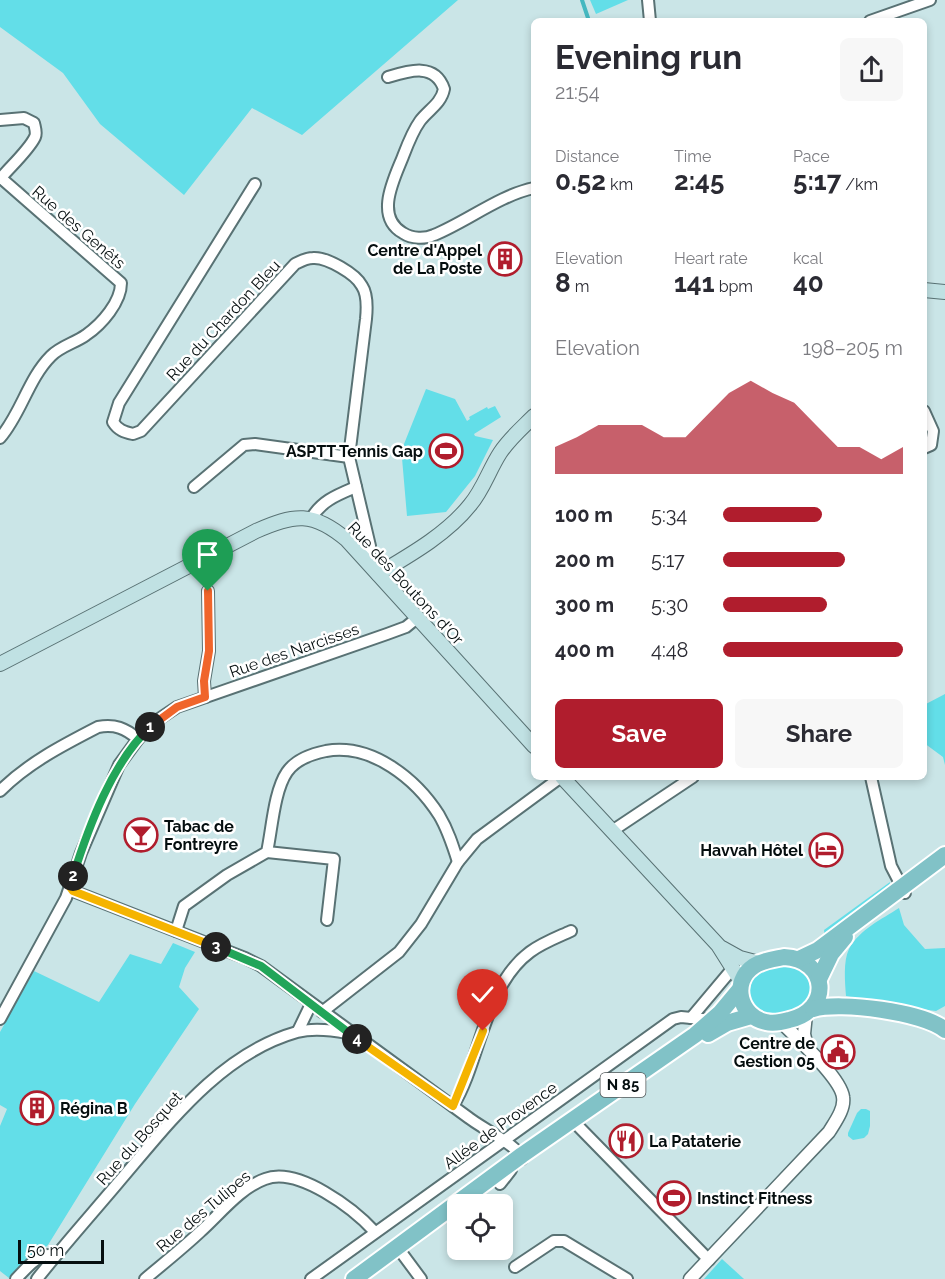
<!DOCTYPE html>
<meta charset="utf-8">
<style>
body{margin:0;font-family:Raleway,sans-serif;background:#f7f7f7;color:#2b2b33;height:100vh;display:flex;flex-direction:column;font-size:22px;white-space:nowrap}
*{box-sizing:border-box;margin:0}
p{font-size:20px;color:#7c7c81}
.icon{flex:none;width:33px;height:33px;fill:none;stroke:currentColor;stroke-width:2;stroke-linecap:round;stroke-linejoin:round}
.map{position:relative;flex:1;overflow:hidden}
.details{position:absolute;left:531px;top:18px;width:396px;height:762px;display:flex;flex-direction:column;background:#fff;border-radius:9px;box-shadow:0 3px 9px #0003}
.details>*{flex:none}
.controls{position:absolute;left:447px;top:1194px;display:grid;gap:12px}
.controls a{display:grid;place-items:center;width:66px;height:66px;border-radius:9px;background:#fff;box-shadow:0 3px 9px #0003;font-size:30px}
.scale{position:absolute;left:18px;bottom:15px;width:86px;box-sizing:border-box;padding-left:6px;border:3px solid #050e0f;border-top:0;font-size:16px;line-height:21px;white-space:nowrap;color:#050e0f;-webkit-text-stroke:4px #fff;paint-order:stroke}
.pin{position:absolute;display:grid;place-items:center;width:51px;height:51px;color:#fff;margin:-62px -26px;border-radius:50% 50% 50% 0;rotate:-45deg;box-shadow:0 0 6px #0007}
.pin .icon{rotate:45deg}
.km{position:absolute;width:30px;height:30px;margin:-15px;border-radius:50%;background:#222;color:#fff;font-size:16px;line-height:30px;text-align:center}
.round{display:grid;place-items:center;flex:none;width:63px;height:63px;border-radius:9px;background:#f7f7f7}
.summary{display:flex;align-items:center;justify-content:space-between;height:102px;padding:0 24px}
h1{font-size:33px;font-weight:700;line-height:45px}
.stats{display:grid;grid-template-columns:repeat(3,1fr);gap:9px;height:102px;padding:6px 24px}
.stats div{display:grid;align-content:center}
.stats b{font-size:26px;font-weight:700}
.stats small{font-size:16px;font-weight:400}
.stats p{font-size:16px}
.chart{height:168px;padding:12px 24px}
.chart p{display:flex;justify-content:space-between}
.chart svg{width:100%;height:108px;margin-top:6px;fill:#b01d2d;opacity:.7}
.action{display:flex;gap:12px;margin-top:auto;padding:12px 24px}
.action a{flex:1;height:69px;border-radius:9px;background:#b01d2d;color:#fff;font-size:24px;font-weight:700;line-height:69px;text-align:center}
.action a+a{background:#f7f7f7;color:#2b2b33}
ul{padding:0 24px;list-style:none;font-size:20px}
li{display:grid;grid-template-columns:96px 72px 1fr;align-items:center;height:45px}
li i{height:15px;border-radius:8px;background:#b01d2d}
.map>svg:first-child{display:block}
</style>
<div class="map">
<svg width="945" height="1279" viewBox="0 0 945 1279">
<rect width="100%" height="100%" fill="#cae5e7"/>
<g fill="#63dee8">
<polygon points="0,0 458,0 302,135 252,108 184,195 100,124 63,73 0,27"/>
<polygon points="590,0 628,0 596,14"/>
<polygon points="426,389 455,399 467,421 470,419 469,417 487,407 488,409 495,406 501,417 474,434 475,436 493,440 475,476 446,512 407,516 402,458 404,444"/>
<polygon points="945,694 945,765 943,757 924,743 924,705"/>
<polygon points="890,882 889,890 825,938 824,930"/>
<path d="M899,908L904,925L925,949L945,948V1006L936,1011L889,1005L846,996C845,982 843,961 849,949C859,930 882,919 899,908Z"/>
<polygon points="173,943 195,952 185,968 179,987 199,1009 135,1104 48,1245 9,1278 0,1271 0,1126 7,1109 0,1105 0,1032 34,971 99,1002 130,954 161,964"/>
<path d="M788,965C812,972 816,982 806,1005C797,1008 788,1014 779,1015C749,1019 739,982 764,969C771,966 780,966 788,965Z"/>
<polygon points="861,1109 866,1109 870,1111 870,1126 868,1134 864,1138 853,1140 848,1136 848,1133 857,1113"/>
<polygon points="722,1259 744,1279 704,1279"/>
</g>
<g fill="none" stroke-linecap="round" stroke-linejoin="round">
<polyline stroke="#45b8c0" stroke-width="4" points="582,0 589,21"/>
<g stroke="#597274" stroke-width="14">
<g id="minor">
<polyline points="648,0 650,21"/>
<polyline points="870,21 930,0"/>
<path d="M388,77C408,71 435,62 444,89C441,104 428,110 420,121C412,132 407,146 402,159C393,181 375,217 403,233C412,239 425,239 434,235C466,222 500,195 534,188"/>
<path d="M0,120L24,118L34,123C35,128 37,133 35,137C29,150 9,168 0,179"/>
<path d="M255,184L119,403L113,422C118,430 124,432 133,434L141,431L295,264C301,261 306,258 313,258C327,257 356,274 362,286C368,295 367,309 366,319L349,457L370,546L368,562"/>
<polyline points="924,411 933,431 931,445 924,448"/>
<path d="M0,438C21,414 28,379 51,356C61,346 75,343 86,335C102,324 121,302 121,283L1,178"/>
<polyline points="194,487 244,445 255,444 349,457"/>
<path d="M311,519C321,501 337,495 356,487"/>
<polyline points="205,697 204,681 209,651 208,591"/>
<polyline points="871,777 891,866 905,893"/>
<path d="M0,791C28,763 63,745 98,727C115,724 125,728 138,739"/>
<polyline points="612,831 693,777"/>
<polyline points="267,852 334,859 327,920"/>
<path d="M70,887L73,891L245,958L261,966C330,1017 400,1067 469,1118C480,1127 521,1147 522,1159"/>
<path d="M176,931L184,906L227,875L267,852C272,829 274,791 287,772C296,759 311,754 326,751C372,743 416,779 439,815C448,830 453,846 458,862"/>
<polyline points="322,1012 399,952 421,924 458,862 477,839 561,777"/>
<polyline points="691,1018 733,968"/>
<polyline points="0,1019 66,898 81,853 119,765 138,739 159,719 177,707 387,634 406,627 417,618"/>
<polyline points="298,1031 311,1004"/>
<path d="M453,1106C481,1060 484,986 530,952C542,943 558,937 571,931"/>
<polyline points="579,1127 709,1260"/>
<polyline points="500,1184 511,1170"/>
<polyline points="398,1248 421,1279"/>
<polyline points="515,1267 554,1241 564,1241 627,1279"/>
<path d="M16,1279C27,1268 39,1251 55,1256"/>
<path d="M37,1279C63,1246 90,1216 117,1184C167,1126 219,1054 297,1032C312,1028 332,1030 347,1033"/>
<path d="M145,1279C164,1263 183,1248 201,1231C220,1214 240,1188 265,1179C298,1166 354,1209 375,1232"/>
<polyline points="311,1279 673,1019 681,1017 712,1020"/>
</g>
</g>
<g stroke="#597274" stroke-width="15">
<g id="tertiary">
<polyline points="806,1014 804,1034 807,1047"/>
<path d="M690,1279L829,1132C835,1122 845,1109 843,1097C841,1078 796,1037 781,1022"/>
</g>
</g>
<g stroke="#597274" stroke-width="16">
<g id="secondary">
<polyline points="924,290 945,292"/>
<path d="M378,574C410,555 447,534 470,505C483,490 489,470 500,453C509,439 522,428 534,416"/>
<path d="M0,664L256,531C294,514 313,511 347,540L534,746"/>
<polyline points="562,777 718,945 742,983"/>
<polyline points="722,948 740,958 759,963"/>
</g>
</g>
<g stroke="#fff" stroke-width="20">
<g id="primary">
<path d="M784,957C829,959 832,1011 789,1020C782,1022 774,1024 766,1022C740,1017 730,982 754,966C763,960 774,959 784,957Z"/>
<polyline points="799,959 818,950 945,855"/>
<polyline points="819,979 831,954 845,937"/>
<path d="M813,1009C840,1001 924,1012 945,1030"/>
<polyline points="708,1034 727,1023 751,1016"/>
<polyline points="354,1279 522,1155 695,1035 720,1013 740,989"/>
</g>
</g>
<use href="#minor" stroke="#fff" stroke-width="10"/>
<use href="#tertiary" stroke="#fff" stroke-width="12"/>
<use href="#secondary" stroke="#c0e1e3" stroke-width="14"/>
<use href="#primary" stroke="#81c2c7" stroke-width="16"/>
</g>
<g fill="none" stroke-linecap="round" stroke-linejoin="round">
<g stroke="#fff" stroke-width="12">
<polyline id="split-1" points="150,727 177,707 205,697 204,681 209,651 208,591"/>
</g>
<g stroke="#fff" stroke-width="12">
<path id="split-2" d="M73,876C89,826 112,763 150,727"/>
</g>
<g stroke="#fff" stroke-width="12">
<polyline id="split-3" points="73,876 70,887 73,891 216,947"/>
</g>
<g stroke="#fff" stroke-width="12">
<polyline id="split-4" points="216,947 261,966 357,1039"/>
</g>
<g stroke="#fff" stroke-width="12">
<polyline id="split-5" points="357,1039 453,1106 483,1031"/>
</g>
<use href="#split-1" stroke="#f0652b" stroke-width="8"/>
<use href="#split-2" stroke="#22a559" stroke-width="8"/>
<use href="#split-3" stroke="#f5b400" stroke-width="8"/>
<use href="#split-4" stroke="#22a559" stroke-width="8"/>
<use href="#split-5" stroke="#f5b400" stroke-width="8"/>
</g>
<defs>
<g id="building-ring" transform="scale(1.725)"><circle r="9.5" fill="#fff" stroke="#b01d2d" stroke-width="1.5"/><path d="M-4-6H4V6H1V3H-1V6H-4ZM-2.5-4.3h1.7v1.8h-1.7ZM.8-4.3h1.7v1.8H.8ZM-2.5-1h1.7V.8h-1.7ZM.8-1h1.7V.8H.8Z" fill="#b01d2d"/></g>
<g id="stadium-ring" transform="scale(1.725)"><circle r="9.5" fill="#fff" stroke="#b01d2d" stroke-width="1.5"/><path d="M0-5a6.5 5 0 1 0 0 10a6.5 5 0 1 0 0-10ZM-3.5-1.8h7v3.6h-7Z" fill="#b01d2d"/></g>
<g id="bar-ring" transform="scale(1.725)"><circle r="9.5" fill="#fff" stroke="#b01d2d" stroke-width="1.5"/><path d="M-6-5H6L.8 .8V4.5H3.5V6h-7V4.5H-.8V.8Z" fill="#b01d2d"/></g>
<g id="hotel-ring" transform="scale(1.725)"><circle r="9.5" fill="#fff" stroke="#b01d2d" stroke-width="1.5"/><path d="M-6-4.5h1.5V1H6V5H4.5V3h-9V5H-6ZM-4 0a1.8 1.8 0 1 1 3.6 0ZM.5 0V-2.5h3Q6-2.5 6 0Z" fill="#b01d2d"/></g>
<g id="civic-ring" transform="scale(1.725)"><circle r="9.5" fill="#fff" stroke="#b01d2d" stroke-width="1.5"/><path d="M-.6-6.5H3V-4.5H.6V-3L4-1V1h2V6H-6V1h2V-1L-.6-3ZM-1.2 2.5V6h2.4V2.5Z" fill="#b01d2d"/></g>
<g id="restaurant-ring" transform="scale(1.725)"><circle r="9.5" fill="#fff" stroke="#b01d2d" stroke-width="1.5"/><path d="M-5-6h1v4h1v-4h1v4h1v-4h1v5L-1.5 .5V6h-2V.5L-5-1ZM5-6V6H3V1.5H1.5Q1.5-4 5-6Z" fill="#b01d2d"/></g>
</defs>
<g fill-rule="evenodd">
<use href="#building-ring" x="505" y="259"/>
<use href="#stadium-ring" x="446" y="451"/>
<use href="#bar-ring" x="141" y="835"/>
<use href="#hotel-ring" x="826" y="850"/>
<use href="#civic-ring" x="838" y="1052"/>
<use href="#building-ring" x="37" y="1108"/>
<use href="#restaurant-ring" x="626" y="1141"/>
<use href="#stadium-ring" x="674" y="1198"/>
</g>
<g text-anchor="middle" stroke-width="5" stroke-linejoin="round" paint-order="stroke">
<rect fill="#fff" stroke="#505657" stroke-width="1.5" x="600.5" y="1073" width="45" height="24" rx="4.5"/>
<g font-size="15" font-weight="bold" fill="#050e0f">
<text x="623" y="1090">N 85</text>
</g>
<g font-size="16" fill="#050e0f" stroke="#fff">
<text transform="translate(79 227) rotate(41)" y="6">Rue des Genêts</text>
<text transform="translate(223 320) rotate(-47)" y="6">Rue du Chardon Bleu</text>
<text transform="translate(406 583) rotate(47)" y="6">Rue des Boutons d'Or</text>
<text transform="translate(294 650) rotate(-19)" y="6">Rue des Narcisses</text>
<text transform="translate(500 1125) rotate(-36)" y="6">Allée de Provence</text>
<text transform="translate(139 1138) rotate(-48)" y="6">Rue du Bosquet</text>
<text transform="translate(203 1211) rotate(-40)" y="6">Rue des Tulipes</text>
</g>
<g font-size="16" font-weight="bold" fill="#050e0f" stroke="#fff" text-anchor="end">
<text x="482" y="256">Centre d'Appel<tspan x="482" dy="18">de La Poste</tspan></text>
<text x="423" y="457">ASPTT Tennis Gap</text>
<text x="164" y="832" text-anchor="start">Tabac de<tspan x="164" dy="18">Fontreyre</tspan></text>
<text x="803" y="856">Havvah Hôtel</text>
<text x="815" y="1049">Centre de<tspan x="815" dy="18">Gestion 05</tspan></text>
<text x="60" y="1114" text-anchor="start">Régina B</text>
<text x="649" y="1147" text-anchor="start">La Pataterie</text>
<text x="697" y="1204" text-anchor="start">Instinct Fitness</text>
</g>
</g>
</svg>
<div class="controls">
<a><svg class="icon" aria-label="locate" viewBox="0 0 24 24"><circle cx="12" cy="12" r="6"/><path d="M12 2v4M12 18v4M2 12h4M18 12h4"/></svg></a>
</div>
<div class="scale">50 m</div>
<div class="pin" style="left:208px;top:591px;background:#1e9e55"><svg class="icon" aria-label="arrive" viewBox="0 0 24 24"><path d="M6 21V4h12l-3 4 3 4H6"/></svg></div>
<div class="pin" style="left:483px;top:1031px;background:#d93025"><svg class="icon" aria-label="check" viewBox="0 0 24 24"><path d="M5 12l5 5 9-10"/></svg></div>
<b class="km" style="left:150px;top:727px">1</b>
<b class="km" style="left:73px;top:876px">2</b>
<b class="km" style="left:216px;top:947px">3</b>
<b class="km" style="left:357px;top:1039px">4</b>
<section class="details">
<div class="summary"><div><h1>Evening run</h1><p>21:54</p></div><a class="round"><svg class="icon" aria-label="share" viewBox="0 0 24 24"><path d="M12 15V3M7 8l5-5 5 5M5 13v7h14v-7"/></svg></a></div>
<div class="stats">
<div><p>Distance</p><b>0.52<small> km</small></b></div>
<div><p>Time</p><b>2:45</b></div>
<div><p>Pace</p><b>5:17<small> /km</small></b></div>
</div>
<div class="stats">
<div><p>Elevation</p><b>8<small> m</small></b></div>
<div><p>Heart rate</p><b>141<small> bpm</small></b></div>
<div><p>kcal</p><b>40</b></div>
</div>
<div class="chart"><p><span>Elevation</span>198–205 m</p>
<svg viewBox="0 0 160 44" preserveAspectRatio="none"><path d="M0 44V33L10 29L20 24L30 24L40 24L50 29L60 29L70 20L80 11L90 6L100 11L110 15L120 24L130 33L140 33L150 38L160 33V44z"/></svg>
</div>
<ul>
<li><b>100 m</b>5:34<i style="width:55%"></i></li>
<li><b>200 m</b>5:17<i style="width:68%"></i></li>
<li><b>300 m</b>5:30<i style="width:58%"></i></li>
<li><b>400 m</b>4:48<i style="width:100%"></i></li>
</ul>
<div class="action"><a>Save</a><a>Share</a></div>
</section>
</div>
